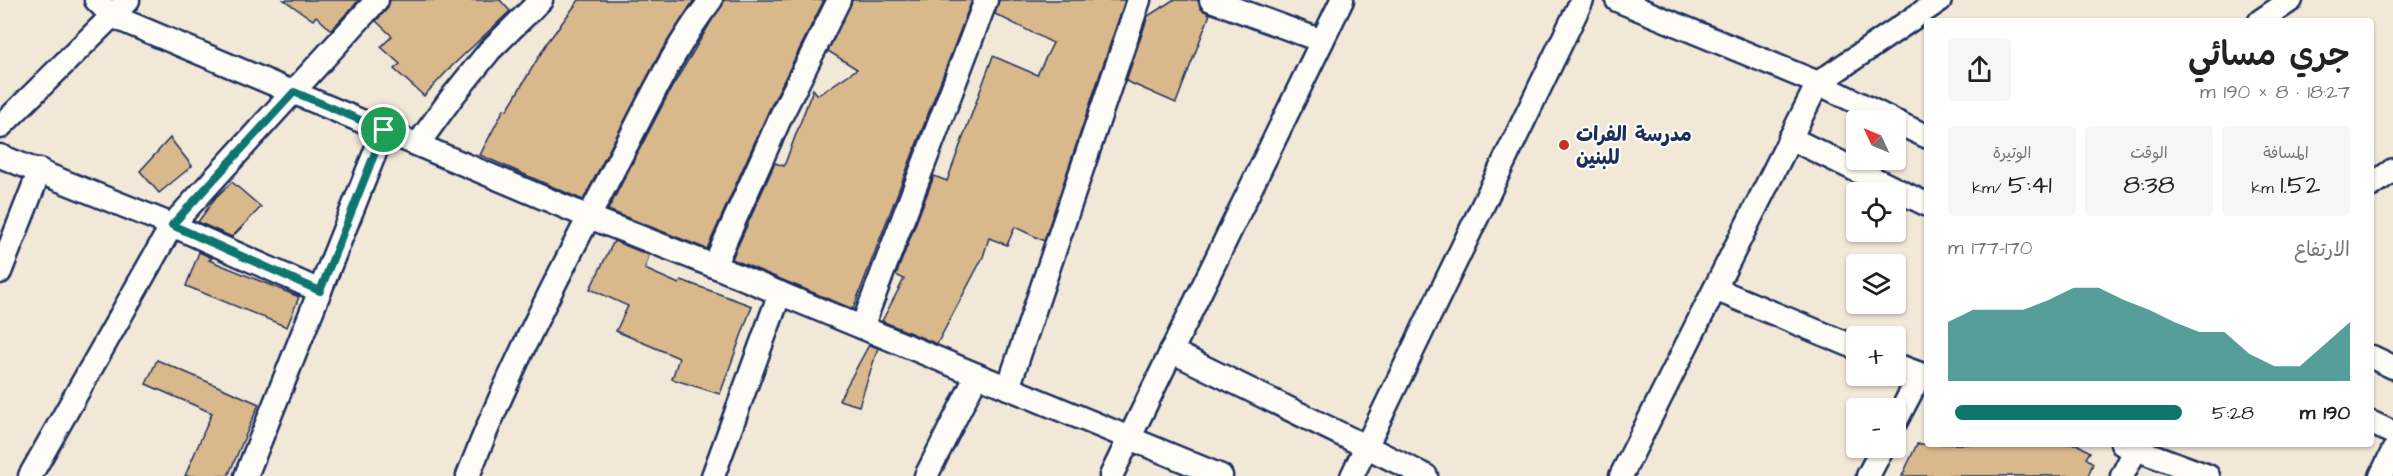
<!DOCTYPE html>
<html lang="ar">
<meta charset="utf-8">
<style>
body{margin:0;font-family:"Architects Daughter","Playpen Sans Arabic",sans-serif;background:#f6f6f6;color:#222;direction:rtl;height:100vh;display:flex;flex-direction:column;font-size:22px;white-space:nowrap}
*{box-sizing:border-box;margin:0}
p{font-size:20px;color:#767676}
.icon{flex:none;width:33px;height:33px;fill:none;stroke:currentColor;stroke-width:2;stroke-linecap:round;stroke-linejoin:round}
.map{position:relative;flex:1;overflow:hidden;direction:ltr}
.side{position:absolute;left:1924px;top:18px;width:450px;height:429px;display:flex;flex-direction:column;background:#fff;border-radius:6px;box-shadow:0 2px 4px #0004;direction:rtl}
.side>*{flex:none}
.needle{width:39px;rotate:314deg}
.controls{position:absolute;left:1846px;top:110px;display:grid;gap:12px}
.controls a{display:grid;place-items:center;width:60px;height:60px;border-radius:6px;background:#fff;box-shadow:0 2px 4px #0004;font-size:30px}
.pin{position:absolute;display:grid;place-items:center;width:51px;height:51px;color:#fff;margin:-26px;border:3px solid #fff;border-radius:50%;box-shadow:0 2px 6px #0007}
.round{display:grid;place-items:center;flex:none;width:63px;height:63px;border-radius:6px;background:#f6f6f6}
.headline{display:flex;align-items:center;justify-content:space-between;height:102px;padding:0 24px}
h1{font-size:33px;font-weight:600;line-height:45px}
.figures{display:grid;grid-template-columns:repeat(3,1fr);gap:9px;height:102px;padding:6px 24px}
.figures div{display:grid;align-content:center;border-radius:6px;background:#f6f6f6;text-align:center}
.figures b{font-size:26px;font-weight:600}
.figures small{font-size:16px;font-weight:400}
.figures p{font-size:16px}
.chart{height:168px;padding:12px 24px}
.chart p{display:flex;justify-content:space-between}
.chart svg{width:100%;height:108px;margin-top:6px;fill:#0f766e;opacity:.7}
ul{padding:0 24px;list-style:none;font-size:20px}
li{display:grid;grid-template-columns:96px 72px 1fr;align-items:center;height:45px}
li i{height:15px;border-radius:8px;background:#0f766e}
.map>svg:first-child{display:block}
</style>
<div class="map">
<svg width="2393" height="476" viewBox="0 0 2393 476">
<rect width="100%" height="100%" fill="#f2e8d7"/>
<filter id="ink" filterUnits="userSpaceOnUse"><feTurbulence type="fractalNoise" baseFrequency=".0167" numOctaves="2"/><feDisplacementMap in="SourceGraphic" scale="12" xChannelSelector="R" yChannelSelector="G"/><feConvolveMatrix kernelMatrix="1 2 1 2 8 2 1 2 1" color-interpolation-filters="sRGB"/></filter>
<g filter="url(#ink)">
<g fill="#d9b88c" stroke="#1b2f5e" stroke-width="1.5">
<polygon points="284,0 359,0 331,30 316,16 313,20"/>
<polygon points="390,0 500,0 510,11 452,66 424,96 394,69 400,64 381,47 392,36 376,21 387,9"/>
<polygon points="579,0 694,0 660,53 583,200 480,155 504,109 507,110 547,43"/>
<polygon points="724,0 824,0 769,110 707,249 608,210 672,87"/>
<polygon points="852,0 972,0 853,309 732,259 775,163 784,166 813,89 818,95 857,69 828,51"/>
<polygon points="999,0 1125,0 1044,241 1015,227 1007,245 989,238 983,257 937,344 882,321 904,279 896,275 934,176 947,181 993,56 1037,75 1053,43 995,14"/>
<polygon points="1173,0 1198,0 1201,9 1210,14 1176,103 1126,81 1148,16"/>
<polygon points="170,138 192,166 159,193 140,171"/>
<polygon points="232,182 261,207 232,237 198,222 216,197"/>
<polygon points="614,241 649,255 645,269 679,284 681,280 752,306 720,394 672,379 679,358 616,331 628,306 590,289"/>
<polygon points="199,252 212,258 209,260 299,297 287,327 186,286"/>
<polygon points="869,345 878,348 859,406 839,400"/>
<polygon points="157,360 259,404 228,476 185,476 212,413 146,384"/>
<polygon points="1917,444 2077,444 2090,452 2086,458 2093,463 2088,476 1902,476"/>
</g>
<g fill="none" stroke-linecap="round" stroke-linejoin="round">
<g stroke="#1b2f5e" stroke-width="27">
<g id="minor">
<polyline points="96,0 112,16 589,217 714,266 1221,476"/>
<polyline points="1211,0 1322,41"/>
<polyline points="1617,0 1818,83 1892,120"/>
<polyline points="2260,21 2291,0"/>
<polyline points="1896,122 1928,137"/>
<polyline points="0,127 128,0"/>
<polyline points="1790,138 1928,205"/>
<polyline points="418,144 452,97 490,50 541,0"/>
<polyline points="0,156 172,225 320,291"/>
<polyline points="2372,185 2393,170"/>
<polyline points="714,266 781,116 839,0"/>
<polyline points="0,272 40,170"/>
<polyline points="1715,289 1857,348"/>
<polyline points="862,327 986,0"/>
<polyline points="1171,351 1426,476"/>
<polyline points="2372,357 2393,367"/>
<polyline points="1896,365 1928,377"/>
<polyline points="1008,388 1139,0"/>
<polyline points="1896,421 1920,375"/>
<polyline points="2372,423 2393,433"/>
<polyline points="2122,444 2208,476"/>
<polyline points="30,476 172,225 377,0"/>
<polyline points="246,476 384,130"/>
<path d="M468,476C509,369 563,266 616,165C646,109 672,50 711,0"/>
<polyline points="713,476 780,293"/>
<polyline points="926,476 977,375"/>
<polyline points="1111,476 1342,0"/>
<polyline points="1352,476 1582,0"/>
<polyline points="1621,476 1818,83 1940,0"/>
<polyline points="1868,476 1883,447"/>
<polyline points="2122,476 2136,449"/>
<polyline points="2381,476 2393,451"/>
</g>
</g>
<use href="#minor" stroke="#fdfcf7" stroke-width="22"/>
</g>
</g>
<g fill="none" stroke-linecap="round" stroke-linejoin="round" filter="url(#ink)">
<g stroke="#fff" stroke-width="12">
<polygon id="route" points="294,92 384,130 320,291 172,225"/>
</g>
<use href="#route" stroke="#0f766e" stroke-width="8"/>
</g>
<circle fill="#c8321e" stroke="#fdfcf7" stroke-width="2" cx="1564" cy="145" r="6"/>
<g text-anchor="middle" stroke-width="4.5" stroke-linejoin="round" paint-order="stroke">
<g font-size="20" font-weight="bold" fill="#1b2f5e" stroke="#fdfcf7" text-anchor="start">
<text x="1576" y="141">مدرسة الفرات<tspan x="1576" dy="23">للبنين</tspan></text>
</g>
</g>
</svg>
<div class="controls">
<a><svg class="needle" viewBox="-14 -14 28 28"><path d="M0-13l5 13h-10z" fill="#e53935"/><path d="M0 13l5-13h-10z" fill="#767676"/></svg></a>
<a><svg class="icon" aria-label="locate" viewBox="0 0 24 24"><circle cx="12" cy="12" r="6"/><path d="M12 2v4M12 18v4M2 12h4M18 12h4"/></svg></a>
<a><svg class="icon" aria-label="layers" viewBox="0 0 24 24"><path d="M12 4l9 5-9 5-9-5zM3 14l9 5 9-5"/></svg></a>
<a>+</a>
<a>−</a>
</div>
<div class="pin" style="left:384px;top:130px;background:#1e9e55"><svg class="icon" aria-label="arrive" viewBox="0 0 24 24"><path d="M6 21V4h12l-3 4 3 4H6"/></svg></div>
<section class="side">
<div class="headline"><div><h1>جري مسائي</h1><p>18:27 · 8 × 190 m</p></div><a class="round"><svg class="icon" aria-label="share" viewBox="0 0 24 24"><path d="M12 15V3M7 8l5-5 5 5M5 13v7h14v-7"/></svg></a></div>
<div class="figures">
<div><p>المسافة</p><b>1.52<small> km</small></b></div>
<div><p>الوقت</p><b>8:38</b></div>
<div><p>الوتيرة</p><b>5:41<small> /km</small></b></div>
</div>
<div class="chart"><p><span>الارتفاع</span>170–177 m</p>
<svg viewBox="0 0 160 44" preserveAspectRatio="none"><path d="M0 44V20L10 15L20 15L30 15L40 11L50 6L60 6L70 11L80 15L90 20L100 24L110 24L120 33L130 38L140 38L150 29L160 20V44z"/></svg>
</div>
<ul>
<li><b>190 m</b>5:28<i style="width:97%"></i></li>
</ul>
</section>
</div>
